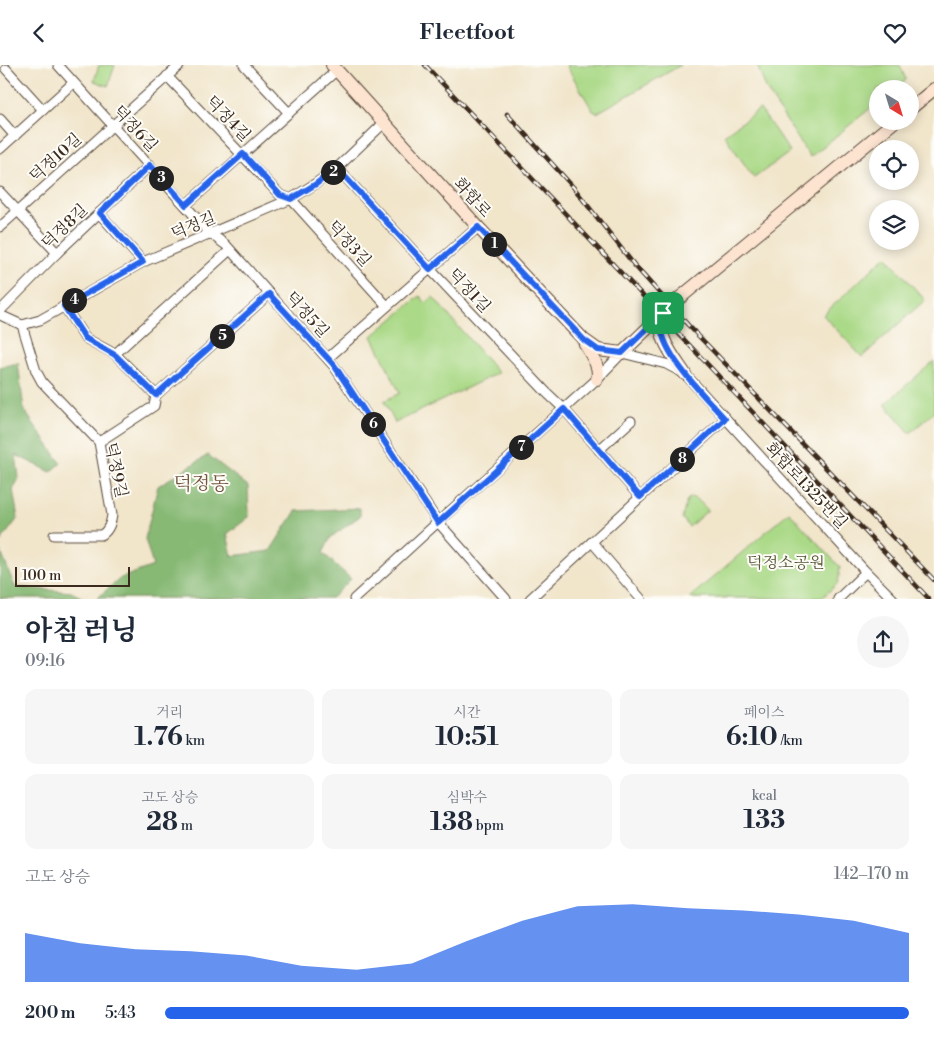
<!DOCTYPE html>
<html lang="ko">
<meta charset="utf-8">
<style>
body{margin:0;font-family:"Libre Bodoni","Noto Serif KR",serif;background:#f6f6f7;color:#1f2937;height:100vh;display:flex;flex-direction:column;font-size:19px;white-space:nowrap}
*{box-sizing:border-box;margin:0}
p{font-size:16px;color:#747a83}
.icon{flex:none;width:28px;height:28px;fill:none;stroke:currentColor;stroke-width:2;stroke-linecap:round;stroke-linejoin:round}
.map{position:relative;height:534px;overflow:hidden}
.side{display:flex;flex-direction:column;background:#fff;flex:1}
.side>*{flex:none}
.needle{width:32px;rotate:142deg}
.buttons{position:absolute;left:869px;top:15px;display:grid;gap:10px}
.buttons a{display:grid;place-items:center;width:50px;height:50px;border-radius:50%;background:#fff;box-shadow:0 2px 12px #0003;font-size:25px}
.scale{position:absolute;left:15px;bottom:12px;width:115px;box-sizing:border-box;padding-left:5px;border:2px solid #3b2a1e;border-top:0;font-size:14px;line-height:18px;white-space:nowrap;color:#3b2a1e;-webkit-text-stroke:4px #fdfcf7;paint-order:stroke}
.pin{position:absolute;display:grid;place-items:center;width:42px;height:42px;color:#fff;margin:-21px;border-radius:10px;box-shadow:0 2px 8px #0006}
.km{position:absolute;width:25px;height:25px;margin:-12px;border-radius:50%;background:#222;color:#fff;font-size:14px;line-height:25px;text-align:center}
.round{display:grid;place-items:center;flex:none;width:52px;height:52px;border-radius:26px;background:#f6f6f7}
.overview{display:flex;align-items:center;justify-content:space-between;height:85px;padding:0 25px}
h1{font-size:28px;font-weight:700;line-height:38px}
.metrics{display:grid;grid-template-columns:repeat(3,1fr);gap:8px;height:85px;padding:5px 25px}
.metrics div{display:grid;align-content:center;border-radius:12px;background:#f6f6f7;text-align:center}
.metrics b{font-size:25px;font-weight:700}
.metrics small{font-size:14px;font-weight:400}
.metrics p{font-size:14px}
.chart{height:140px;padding:10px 25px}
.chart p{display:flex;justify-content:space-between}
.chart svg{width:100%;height:90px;margin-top:5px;fill:#2563eb;opacity:.7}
ul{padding:0 25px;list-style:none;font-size:16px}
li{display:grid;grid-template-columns:80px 60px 1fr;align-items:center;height:38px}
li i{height:12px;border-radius:6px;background:#2563eb}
header{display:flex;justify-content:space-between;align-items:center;height:65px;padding:0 25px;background:#fff;font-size:22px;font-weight:700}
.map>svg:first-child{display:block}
</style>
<header><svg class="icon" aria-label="back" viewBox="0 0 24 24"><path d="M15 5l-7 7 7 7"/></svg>Fleetfoot<svg class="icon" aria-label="heart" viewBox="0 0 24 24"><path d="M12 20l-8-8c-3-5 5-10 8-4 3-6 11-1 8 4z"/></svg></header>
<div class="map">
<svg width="934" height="534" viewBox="0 0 934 534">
<rect width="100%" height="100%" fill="#fdfcf7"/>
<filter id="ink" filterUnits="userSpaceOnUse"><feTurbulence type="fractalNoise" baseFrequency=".02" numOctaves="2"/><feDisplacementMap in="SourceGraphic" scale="10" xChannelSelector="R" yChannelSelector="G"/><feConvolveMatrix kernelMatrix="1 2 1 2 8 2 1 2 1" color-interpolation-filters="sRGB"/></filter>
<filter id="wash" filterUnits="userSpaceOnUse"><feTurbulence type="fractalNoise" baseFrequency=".0096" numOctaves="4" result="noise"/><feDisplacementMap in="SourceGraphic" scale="20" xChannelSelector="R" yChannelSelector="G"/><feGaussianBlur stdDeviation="1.12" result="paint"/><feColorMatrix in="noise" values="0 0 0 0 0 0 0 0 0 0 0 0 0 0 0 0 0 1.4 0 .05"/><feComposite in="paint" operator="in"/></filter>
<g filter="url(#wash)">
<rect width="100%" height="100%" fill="#f1e5ca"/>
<g fill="#aad987" stroke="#728252">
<polygon points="99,0 115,0 108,21 94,16"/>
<polygon points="566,0 681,0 597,48 593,46"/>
<polygon points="757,0 900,0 906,15 896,24 878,24 877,38 810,92 767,26"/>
<polygon points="760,44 790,87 754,113 724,70"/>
<polygon points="886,191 925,235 862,292 823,250"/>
<polygon points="420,231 426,238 433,232 498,308 395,358 384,336 400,328 372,271"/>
<polygon points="934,296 934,347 910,368 885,339"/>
<polygon points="691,432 698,435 708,445 689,462 682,453 687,435"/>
<polygon points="789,447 840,502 838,518 822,533 689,533"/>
</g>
<g fill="#87b974" stroke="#617249">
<polygon points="18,298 24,345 61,398 51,407 16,390 19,413 13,425 18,453 0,477 0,302"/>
<polygon points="208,390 248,421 249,452 227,469 232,491 270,486 296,446 360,443 360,451 331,472 323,488 351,514 332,533 97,533 121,513 153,501 145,474 158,421"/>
<polygon points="0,485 15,522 71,527 83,533 0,533"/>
</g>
</g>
<g filter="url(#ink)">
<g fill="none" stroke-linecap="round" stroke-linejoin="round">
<g stroke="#564638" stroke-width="11">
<g id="street">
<polyline points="58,0 211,169 226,180 334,301 438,457 354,534"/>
<polyline points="244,0 289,48"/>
<polyline points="6,4 43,45"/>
<polyline points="167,11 280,130 291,134 387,241"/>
<polyline points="0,54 15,71"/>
<polyline points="0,84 73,18"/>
<polyline points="337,103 430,204 546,327 564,344 640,432"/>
<polyline points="0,127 57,188"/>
<polyline points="186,140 337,5"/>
<polyline points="99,148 143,197"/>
<polyline points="0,162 180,0"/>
<polyline points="64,241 85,273 115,289 156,330"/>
<polyline points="0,246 57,188 150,100"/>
<polyline points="0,250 22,260 40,255 143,197 291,134 315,119 337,103 384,58"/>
<path d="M22,260L36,306L42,317L99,377L112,450C111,458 109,466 101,470H54"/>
<polyline points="115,289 230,185"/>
<polyline points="328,293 478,162"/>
<polyline points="99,377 154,341 156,330 269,229"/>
<polyline points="599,385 631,356"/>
<polyline points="592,477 641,534"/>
<polyline points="506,534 438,457 597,314 622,288 666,299 685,309 866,507 893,534"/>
<polyline points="530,534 725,354"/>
<polyline points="838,534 866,507"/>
</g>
</g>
<g stroke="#564638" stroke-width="14">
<g id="secondary">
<polyline points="332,0 478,162 584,275 598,285 622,288 676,236 895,56"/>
<polyline points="910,44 934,24"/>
<path d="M663,248C654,269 674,292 685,309"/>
<path d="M585,279C591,290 601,302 597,314"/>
</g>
</g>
<use href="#street" stroke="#fff" stroke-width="9"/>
<use href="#secondary" stroke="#fde4d1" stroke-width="12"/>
<g stroke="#3b2a1e" stroke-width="4.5">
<g id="rail">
<polyline points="425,0 929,534"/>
<polyline points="507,49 574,123 635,201 688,260 934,515"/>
</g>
</g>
<use href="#rail" stroke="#fdfcf7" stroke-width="2.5" stroke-dasharray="8" stroke-linecap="butt"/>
</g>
</g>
<g fill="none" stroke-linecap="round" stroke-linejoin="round" filter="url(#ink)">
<g stroke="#fff" stroke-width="10">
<path id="route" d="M243,89L280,130L291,134L316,119L337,103L430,204L478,162L584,275L598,285L622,288L663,248C649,279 707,333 725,354L640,432L564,344L438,458L334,300L269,229L156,330L115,290L85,273L64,241L143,197L100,148L150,100L186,140Z"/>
</g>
<use href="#route" stroke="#2563eb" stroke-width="6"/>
</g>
<g text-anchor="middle" stroke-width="4" stroke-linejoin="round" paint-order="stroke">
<g font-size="16" fill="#3b2a1e" stroke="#fdfcf7">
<text transform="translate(229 53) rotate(46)" y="6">덕정4길</text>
<text transform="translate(136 63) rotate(47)" y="6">덕정6길</text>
<text transform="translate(55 92) rotate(-42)" y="6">덕정10길</text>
<text transform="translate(473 132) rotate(48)" y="6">화합로</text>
<text transform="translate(193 160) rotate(-23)" y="6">덕정길</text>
<text transform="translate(64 161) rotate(-44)" y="6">덕정8길</text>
<text transform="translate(350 178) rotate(48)" y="6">덕정3길</text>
<text transform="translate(470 225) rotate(47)" y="6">덕정1길</text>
<text transform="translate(308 249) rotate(48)" y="6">덕정5길</text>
<text transform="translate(117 405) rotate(78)" y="6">덕정9길</text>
<text transform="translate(807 420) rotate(47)" y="6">화합로1325번길</text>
</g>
<g font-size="16" fill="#575638" stroke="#fdfcf7">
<text x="786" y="503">덕정소공원</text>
</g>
<g font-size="19" fill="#745640" stroke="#fdfcf7">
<text x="201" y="425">덕정동</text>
</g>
</g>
</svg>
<div class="buttons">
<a><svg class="needle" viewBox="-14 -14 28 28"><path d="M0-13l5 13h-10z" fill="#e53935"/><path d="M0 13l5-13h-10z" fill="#747a83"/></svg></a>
<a><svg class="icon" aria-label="locate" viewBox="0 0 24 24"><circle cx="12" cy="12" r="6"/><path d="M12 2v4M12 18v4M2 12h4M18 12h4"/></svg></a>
<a><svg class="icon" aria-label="layers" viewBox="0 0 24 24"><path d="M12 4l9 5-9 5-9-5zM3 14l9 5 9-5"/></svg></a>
</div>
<div class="scale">100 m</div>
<div class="pin" style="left:663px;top:248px;background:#1e9e55"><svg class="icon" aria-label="arrive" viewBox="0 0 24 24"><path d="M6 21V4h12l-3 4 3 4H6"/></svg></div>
<b class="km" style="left:494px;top:179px">1</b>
<b class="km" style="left:333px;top:107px">2</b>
<b class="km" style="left:161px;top:113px">3</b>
<b class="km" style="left:74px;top:235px">4</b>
<b class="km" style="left:222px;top:271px">5</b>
<b class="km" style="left:373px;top:359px">6</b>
<b class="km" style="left:521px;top:382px">7</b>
<b class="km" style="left:682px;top:394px">8</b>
</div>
<section class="side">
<div class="overview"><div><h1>아침 러닝</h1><p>09:16</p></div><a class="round"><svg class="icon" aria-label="share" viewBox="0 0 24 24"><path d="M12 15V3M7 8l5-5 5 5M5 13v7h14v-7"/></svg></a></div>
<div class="metrics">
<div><p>거리</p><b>1.76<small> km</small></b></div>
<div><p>시간</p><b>10:51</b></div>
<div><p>페이스</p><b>6:10<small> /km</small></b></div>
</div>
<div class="metrics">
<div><p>고도 상승</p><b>28<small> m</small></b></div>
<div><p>심박수</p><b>138<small> bpm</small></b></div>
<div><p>kcal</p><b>133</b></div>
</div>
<div class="chart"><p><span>고도 상승</span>142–170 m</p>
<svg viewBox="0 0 160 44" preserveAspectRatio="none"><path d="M0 44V20L10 25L20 28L30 29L40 31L50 36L60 38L70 35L80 24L90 14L100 7L110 6L120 8L130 9L140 11L150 14L160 20V44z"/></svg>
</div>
<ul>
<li><b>200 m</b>5:43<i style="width:100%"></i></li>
</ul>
</section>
